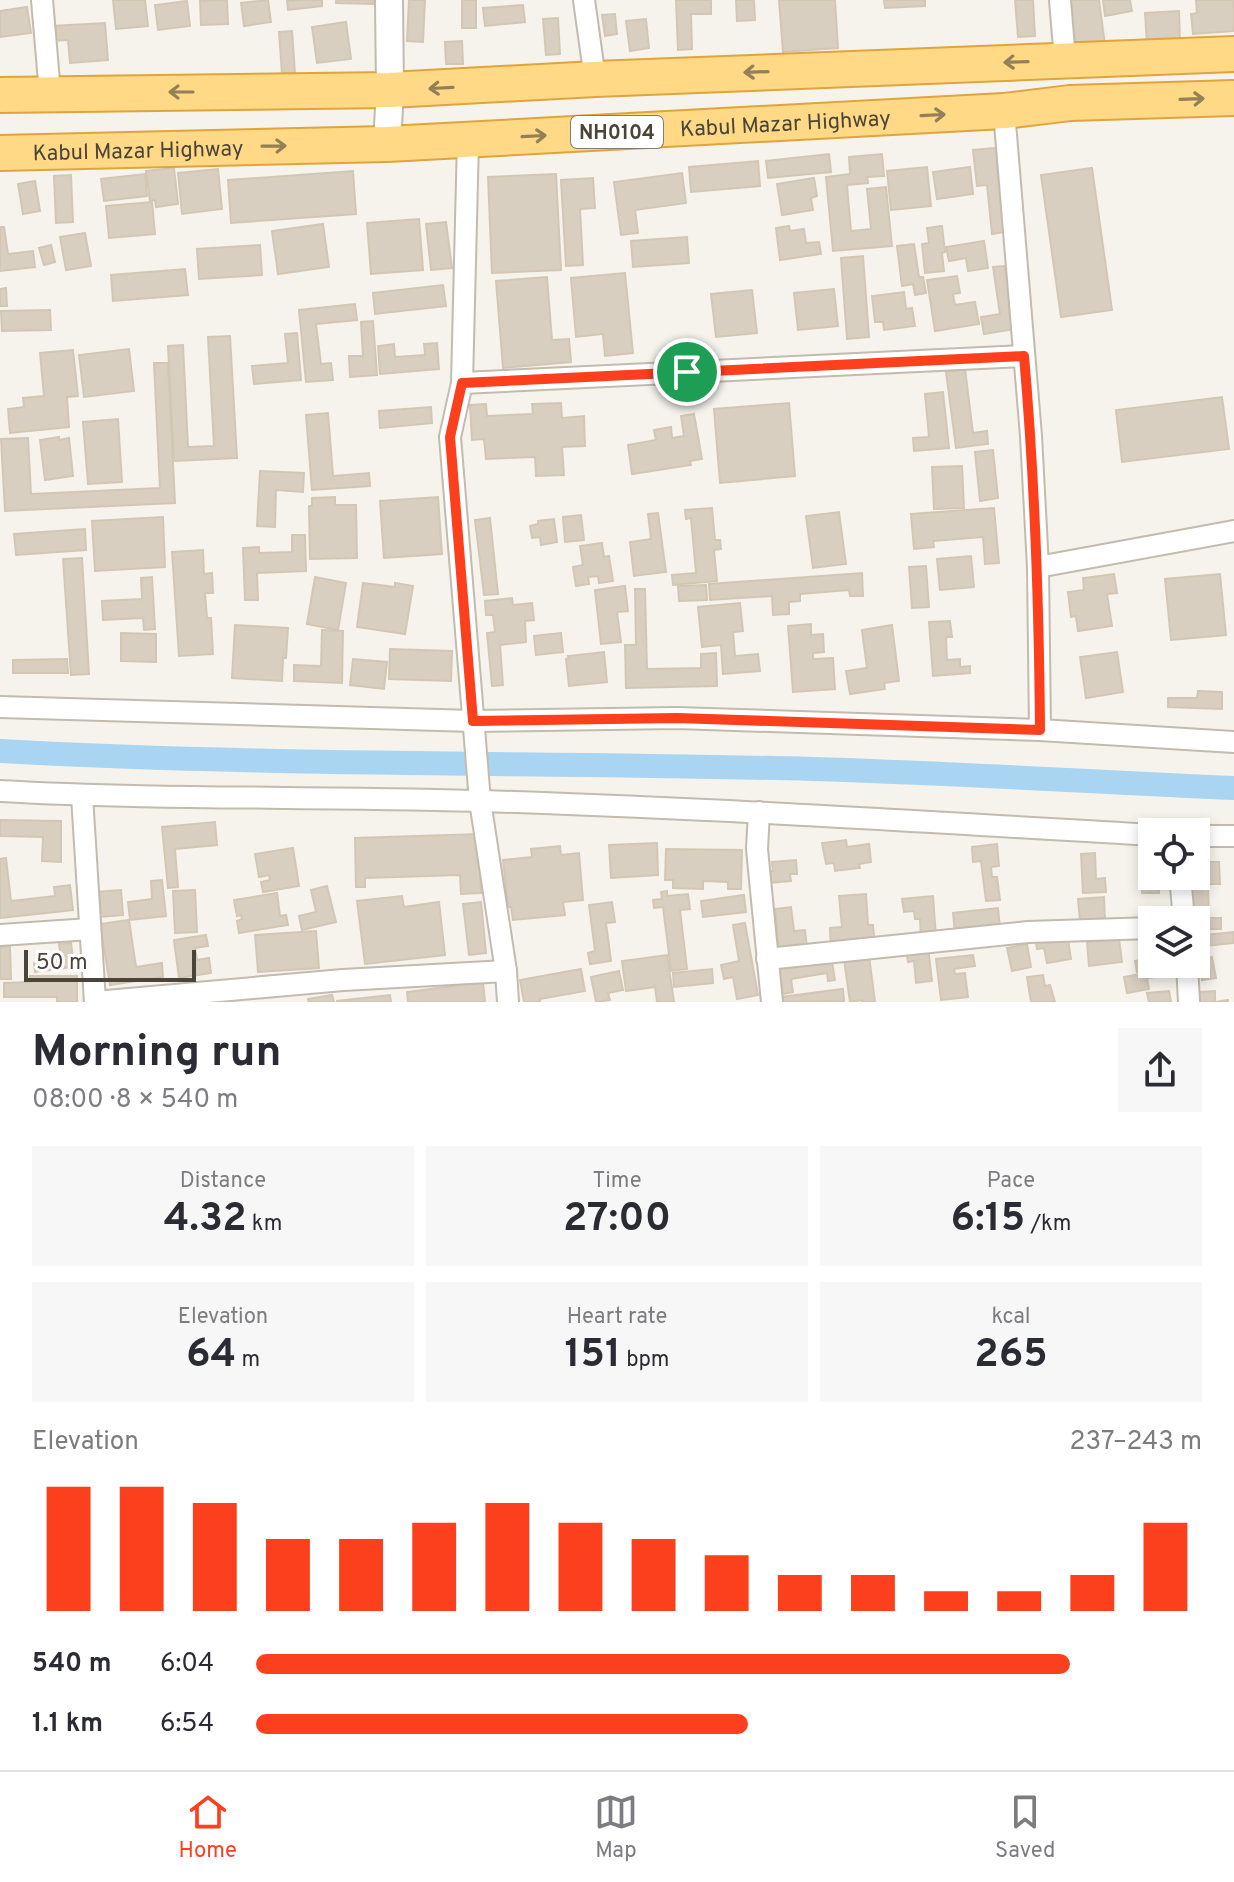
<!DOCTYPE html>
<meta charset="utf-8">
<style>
body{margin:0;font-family:Overpass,sans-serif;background:#f7f7f7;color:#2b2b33;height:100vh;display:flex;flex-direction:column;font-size:30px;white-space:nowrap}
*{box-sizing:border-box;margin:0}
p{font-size:26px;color:#7c7c81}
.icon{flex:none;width:44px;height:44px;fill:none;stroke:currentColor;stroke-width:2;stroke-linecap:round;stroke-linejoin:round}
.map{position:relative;height:1002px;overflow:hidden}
.details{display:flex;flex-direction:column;background:#fff;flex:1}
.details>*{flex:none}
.controls{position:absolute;left:1138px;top:818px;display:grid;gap:16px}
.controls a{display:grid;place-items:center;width:72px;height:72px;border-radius:0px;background:#fff;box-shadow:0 4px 12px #0003;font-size:40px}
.scale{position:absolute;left:24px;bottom:20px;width:172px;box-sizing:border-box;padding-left:8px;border:4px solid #4b4439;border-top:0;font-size:22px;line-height:28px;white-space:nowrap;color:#4b4439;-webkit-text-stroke:6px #fff;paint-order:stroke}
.pin{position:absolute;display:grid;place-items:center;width:68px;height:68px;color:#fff;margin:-34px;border:4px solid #fff;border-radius:50%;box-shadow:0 2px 8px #0007}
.round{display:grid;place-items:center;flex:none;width:84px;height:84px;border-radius:0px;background:#f7f7f7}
.head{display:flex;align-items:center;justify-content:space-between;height:136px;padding:0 32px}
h1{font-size:44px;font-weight:700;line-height:60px}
.metrics{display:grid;grid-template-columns:repeat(3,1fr);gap:12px;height:136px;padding:8px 32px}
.metrics div{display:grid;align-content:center;border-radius:0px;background:#f7f7f7;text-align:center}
.metrics b{font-size:40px;font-weight:700}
.metrics small{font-size:22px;font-weight:400}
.metrics p{font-size:22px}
.chart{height:224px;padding:16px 32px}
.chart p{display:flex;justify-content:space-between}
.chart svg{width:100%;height:144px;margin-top:8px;stroke:#fc3f1d;stroke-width:6}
ul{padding:0 32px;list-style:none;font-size:26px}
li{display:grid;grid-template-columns:128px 96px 1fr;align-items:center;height:60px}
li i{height:20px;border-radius:10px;background:#fc3f1d}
.tab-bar{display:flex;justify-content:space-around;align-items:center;height:112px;border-top:2px solid #e1e1e2;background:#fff;font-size:22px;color:#7c7c81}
.tab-bar a{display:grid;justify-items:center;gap:4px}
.tab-bar .current{color:#fc3f1d}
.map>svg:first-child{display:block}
</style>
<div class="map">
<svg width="1234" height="1002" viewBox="0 0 1234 1002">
<rect width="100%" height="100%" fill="#f6f3ec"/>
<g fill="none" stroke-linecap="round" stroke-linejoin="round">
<path stroke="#a9d4f2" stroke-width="24" d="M0,751C271,766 542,762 812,769C953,773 1094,782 1234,788"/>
</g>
<g fill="#d8cfc1" stroke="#d3c7b4" stroke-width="2">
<polygon points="113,0 145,0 148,26 116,29"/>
<polygon points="227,0 228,24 201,25 200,1"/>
<polygon points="268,0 271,22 244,26 241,3"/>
<polygon points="300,0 322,0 322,6 288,10 287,1"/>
<polygon points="336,0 373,0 373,4 336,3"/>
<polygon points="409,0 425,0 423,42 407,41"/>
<rect x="462" y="0" width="14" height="28"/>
<polygon points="676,0 711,0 711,14 691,14 692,49 678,50"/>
<polygon points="736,0 754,0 755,20 737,21"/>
<polygon points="779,0 835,0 838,48 783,52"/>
<polygon points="884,0 925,0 925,6 885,8"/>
<polygon points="1015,0 1033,0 1035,36 1018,37"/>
<polygon points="1065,0 1099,0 1105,45 1072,49"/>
<polygon points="1103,0 1130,0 1132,11 1105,16"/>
<polygon points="1196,0 1234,0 1234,31 1193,34 1191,14 1197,13"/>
<polygon points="187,1 190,26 158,30 155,5"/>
<polygon points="523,5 525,22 485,26 483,8"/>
<polygon points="27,7 31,33 0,37 0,11"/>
<polygon points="1179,11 1180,43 1147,45 1145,13"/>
<polygon points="615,14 617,34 605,36 602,15"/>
<polygon points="558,18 560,54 546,55 543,19"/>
<polygon points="646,19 649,48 630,51 626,21"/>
<polygon points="346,22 351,59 317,63 312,27"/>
<polygon points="105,23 108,60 70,63 68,40 52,41 51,26"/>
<polygon points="292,31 295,73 282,74 279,32"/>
<polygon points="462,41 463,64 446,64 445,42"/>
<polygon points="1005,147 1007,165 997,166 1005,232 992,234 987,185 977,186 973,150"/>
<polygon points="829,154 831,172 768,178 766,161"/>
<polygon points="882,154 884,176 867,177 868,183 847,185 851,231 871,229 867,189 886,187 892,246 833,251 826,177 850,174 849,157"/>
<polygon points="758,161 760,186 691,192 689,167"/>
<polygon points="927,167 931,206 891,210 887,171"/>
<polygon points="970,167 973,194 937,199 933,172"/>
<polygon points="174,168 178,204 156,207 155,200 150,201 146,171"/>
<polygon points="1092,168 1112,310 1061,317 1041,175"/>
<polygon points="218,169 222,209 182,214 178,173"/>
<polygon points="353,171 356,214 231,223 228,180"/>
<polygon points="682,173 686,203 635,210 638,233 621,235 614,182"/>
<polygon points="145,174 147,196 104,201 101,179"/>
<polygon points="556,174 561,270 492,273 488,177"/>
<polygon points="71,175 73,222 56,223 54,176"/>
<polygon points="593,178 595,208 580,209 583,265 566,266 561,180"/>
<polygon points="814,178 817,196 811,198 813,210 782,215 777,184"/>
<polygon points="35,181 40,211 23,214 18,184"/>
<polygon points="152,202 155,234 109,238 106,206"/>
<polygon points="419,219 423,270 371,274 367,223"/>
<polygon points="446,222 452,268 431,270 426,224"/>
<polygon points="323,224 329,267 278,274 272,231"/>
<polygon points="789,226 790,231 804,229 806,243 819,242 821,254 780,260 776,228"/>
<polygon points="942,226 945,252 942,253 944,271 925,273 922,244 929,243 927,228"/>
<polygon points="0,227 4,227 8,254 33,251 35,267 0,271"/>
<polygon points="85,233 91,266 66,270 60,237"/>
<polygon points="687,237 689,263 633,267 631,241"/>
<polygon points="984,241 988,268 968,271 966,258 949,261 946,247"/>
<polygon points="914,244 919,277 923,277 926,293 915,295 913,284 902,286 897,246"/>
<polygon points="51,245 55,262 44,265 39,248"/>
<polygon points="260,245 262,275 199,279 197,249"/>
<polygon points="863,256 869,337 847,339 841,258"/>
<polygon points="1005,266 1015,329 984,334 981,317 1000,314 993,267"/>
<polygon points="185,269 188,295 113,301 111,275"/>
<polygon points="625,273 633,353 605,356 603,334 576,337 571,278"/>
<polygon points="957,276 960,293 953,294 955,305 975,302 979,324 935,331 927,280"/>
<polygon points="547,277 552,340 569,339 571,362 503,368 496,281"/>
<polygon points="443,285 446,306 375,314 373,293"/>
<polygon points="6,288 7,306 0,306 0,289"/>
<polygon points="834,289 838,326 798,330 794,293"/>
<polygon points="752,290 757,333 716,337 711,294"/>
<polygon points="904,292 906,309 912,308 915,326 884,330 883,322 875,322 872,296"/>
<polygon points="355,304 357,320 316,324 321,364 331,363 333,380 306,382 299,310"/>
<polygon points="50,310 51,330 2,331 1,311"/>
<polygon points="373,321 377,375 350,377 349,356 363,356 361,322"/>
<polygon points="297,333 301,380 254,384 252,366 288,363 285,334"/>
<polygon points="230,336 237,458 174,461 168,346 183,345 188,447 214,446 208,337"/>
<polygon points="437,343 439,369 380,374 378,346 394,344 395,357 425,355 424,344"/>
<polygon points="129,349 134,391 84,397 79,355"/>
<polygon points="73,350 78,396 67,397 69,427 10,433 8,409 24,407 23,398 44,396 40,353"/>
<polygon points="154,363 168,363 175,503 5,511 1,439 28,438 31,494 160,488"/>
<polygon points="965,369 973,433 987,431 988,444 956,448 946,372"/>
<polygon points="943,392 949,448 914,451 913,438 929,437 925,394"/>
<polygon points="1222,397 1229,449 1122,462 1116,410"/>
<polygon points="561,403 562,418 584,416 585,446 562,447 564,475 536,476 535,457 486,459 484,439 472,440 470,405 486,404 487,416 533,414 532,404"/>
<polygon points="789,403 795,476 720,483 714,409"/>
<polygon points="431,407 432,423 380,428 379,411"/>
<polygon points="328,413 333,476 369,473 370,486 312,490 306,415"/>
<polygon points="694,414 702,459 690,461 691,465 632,474 628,445 656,440 654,430 671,427 672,438 684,436 681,416"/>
<polygon points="118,419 122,482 88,484 83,422"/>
<polygon points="59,437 59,440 69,438 73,476 45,480 40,440"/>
<polygon points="993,450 998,498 980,501 975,452"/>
<polygon points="962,466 964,508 934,509 932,467"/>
<polygon points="260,471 304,473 303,492 276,490 275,527 257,526"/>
<polygon points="335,497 335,505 356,505 357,558 310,559 309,506 312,506 312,498"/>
<polygon points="438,497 442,554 384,558 380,501"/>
<polygon points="712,508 715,540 720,540 721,549 714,550 717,581 673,585 672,575 696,573 691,518 686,519 685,510"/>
<polygon points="994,508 999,563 985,564 983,537 933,541 934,547 914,549 911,514"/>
<polygon points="839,512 846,564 813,568 806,516"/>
<polygon points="658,513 666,572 634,576 630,542 651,539 648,514"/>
<polygon points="581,515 584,540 565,542 563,517"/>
<polygon points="163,517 165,567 95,571 92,521"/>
<polygon points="490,518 498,594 484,595 475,520"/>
<polygon points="554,519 557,542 541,545 540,537 532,538 530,526 538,524 538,521"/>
<polygon points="85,529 86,550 16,555 14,534"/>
<polygon points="292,535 305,535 306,571 257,573 258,600 245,600 243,548 259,547 259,553 292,552"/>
<polygon points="602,543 604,557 609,556 613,581 599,583 598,576 588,577 589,584 576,586 573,567 583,565 580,546"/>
<polygon points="203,550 204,574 212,573 213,593 205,593 207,618 211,618 213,654 179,656 172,552"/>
<polygon points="971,556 974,587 940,590 937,559"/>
<polygon points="82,558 89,674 71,675 63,559"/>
<polygon points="926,566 929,607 912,608 909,567"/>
<polygon points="862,573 863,596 850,596 849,590 800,594 800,601 789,602 789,614 773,615 772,596 710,600 709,584"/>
<polygon points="1114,574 1117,593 1107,594 1112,626 1078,631 1076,616 1071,617 1068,592 1084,590 1083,578"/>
<polygon points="1220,574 1226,635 1171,640 1165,579"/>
<polygon points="152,577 155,629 144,630 143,618 103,620 102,601 142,599 141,578"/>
<polygon points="315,577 346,583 338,630 307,624"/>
<polygon points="363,583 395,587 395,583 413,586 405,634 357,627"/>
<polygon points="706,585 707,600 679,601 678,586"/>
<polygon points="625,586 628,611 617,612 621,642 601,644 595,590"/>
<polygon points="635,589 645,589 647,669 701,668 701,654 716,653 717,686 626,688 625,645 636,645"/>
<polygon points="512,598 513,605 532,603 534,620 525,621 526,642 500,645 503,685 492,686 487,633 495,632 493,615 486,615 485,601"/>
<polygon points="740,603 743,631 733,632 735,656 758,654 760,671 723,674 721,645 702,647 698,607"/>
<polygon points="950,621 952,637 946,637 947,660 960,659 960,667 970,666 970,673 933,676 929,622"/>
<polygon points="811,624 811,635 823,634 824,652 813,653 813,659 833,658 835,689 793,692 788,626"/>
<polygon points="235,625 288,628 286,658 283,658 282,681 232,678"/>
<polygon points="892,625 899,681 884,683 885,689 850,694 846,671 867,668 862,630"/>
<polygon points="322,630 343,631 342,683 294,681 294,665 321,666"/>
<polygon points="121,633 156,634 156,662 121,661"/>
<polygon points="561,633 563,652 536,655 534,636"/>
<polygon points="390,649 452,651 451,681 389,679"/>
<polygon points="604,652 607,682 569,686 566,659 569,658 568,656"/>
<polygon points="1117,652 1123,692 1086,698 1080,657"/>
<polygon points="67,659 68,673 13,673 13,660"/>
<polygon points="353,659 387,662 384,689 350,685"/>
<polygon points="1198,691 1222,692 1222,709 1168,707 1168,698 1197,698"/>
<polygon points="0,820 61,821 61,862 42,861 43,837 0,836"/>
<polygon points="215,822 217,845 175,849 178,887 168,888 162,827"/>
<polygon points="479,834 481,893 461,894 460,875 365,878 365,887 356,887 355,838"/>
<polygon points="846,840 847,847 869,844 871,862 859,864 860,868 835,871 834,863 826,864 822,843"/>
<polygon points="657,843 658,875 611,878 609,845"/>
<polygon points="997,844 999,866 991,867 992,877 997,877 1000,900 986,901 981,861 973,862 972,847"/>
<polygon points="560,846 561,855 579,853 583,900 563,902 565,915 513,920 511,907 508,907 503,860 532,857 531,849"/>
<polygon points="293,848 299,886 263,892 261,882 270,880 269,875 259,877 255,854"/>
<polygon points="666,849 742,850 741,889 728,889 728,882 703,881 703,889 673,888 673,880 665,880"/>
<polygon points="1095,853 1096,879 1105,878 1106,892 1083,893 1081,854"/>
<polygon points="6,858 11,901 55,896 54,887 70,885 73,910 0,918 0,859"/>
<polygon points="796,860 797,874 790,874 791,881 769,883 767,871 773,871 772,862"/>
<polygon points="1142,860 1152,860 1152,876 1160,876 1159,893 1142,893"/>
<polygon points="1196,862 1219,862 1220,884 1208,884 1209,918 1221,918 1221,929 1196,929 1196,920 1190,920 1189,876 1196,876"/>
<polygon points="162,880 166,916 130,920 128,902 152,899 151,881"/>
<polygon points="327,886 336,922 302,930 299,916 316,912 311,890"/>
<polygon points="121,890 123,915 99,917 96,892"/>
<polygon points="195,890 197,932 175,933 173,891"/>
<polygon points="667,891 667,896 688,894 690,909 680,910 687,969 671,971 663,907 654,908 653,900 662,899 661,892"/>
<polygon points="277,893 280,916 286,915 288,925 239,933 237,921 242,919 241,915 237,916 234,900"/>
<polygon points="866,894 868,925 873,925 875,946 831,949 830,928 842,927 839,896"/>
<polygon points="744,895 746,912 703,917 701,901"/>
<polygon points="402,896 404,907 439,902 445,955 365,964 357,901"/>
<polygon points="933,896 936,937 921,939 920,919 915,919 914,911 904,912 902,899"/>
<polygon points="1104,897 1105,920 1080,921 1078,899"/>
<polygon points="481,902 486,953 469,955 463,904"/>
<polygon points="612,902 615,922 606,923 611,961 590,964 588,953 595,951 589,905"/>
<polygon points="791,907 794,931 805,930 807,948 779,951 775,909"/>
<polygon points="998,908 1000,928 955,933 953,913"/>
<polygon points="129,920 136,967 162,963 163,977 110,985 100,924"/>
<polygon points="745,923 758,995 737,999 733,977 724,979 721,965 739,961 733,925"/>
<polygon points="316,931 319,968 258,972 255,935"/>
<polygon points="1234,932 1234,943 1196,947 1196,936"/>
<polygon points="1067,933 1071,959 1047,963 1044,948 1037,949 1036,942"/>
<polygon points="206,935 208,946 195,948 197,960 209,958 211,973 179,978 174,940"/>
<polygon points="1119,939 1122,962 1089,966 1087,942"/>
<polygon points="71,943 74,967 35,972 34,963 61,960 59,944"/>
<polygon points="1027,944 1031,967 1012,971 1007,948"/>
<polygon points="10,946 11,979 0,979 0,947"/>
<polygon points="928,947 932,981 916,983 914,961 908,962 906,949"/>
<polygon points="1152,952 1152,964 1167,964 1169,974 1149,978 1148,970 1137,972 1135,961 1141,960 1140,954"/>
<polygon points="667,955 674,1002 657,1002 655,987 626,991 622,961"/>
<polygon points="973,955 975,966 954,969 955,974 965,973 968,997 941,1000 936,959"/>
<polygon points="831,956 835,980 828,981 827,973 791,979 793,992 783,994 779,966"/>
<polygon points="869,956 875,1002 862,1002 862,1000 850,1002 844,959"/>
<polygon points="1212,957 1216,978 1202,980 1199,960"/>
<polygon points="581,969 585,991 540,999 540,1002 524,1002 520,980"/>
<polygon points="712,969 713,983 674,987 673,973"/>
<polygon points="619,971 623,990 608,993 610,1000 596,1002 591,977"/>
<polygon points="1146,973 1149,989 1127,993 1124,977"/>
<polygon points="1043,975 1045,986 1050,985 1055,1002 1031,1002 1027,977"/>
<polygon points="30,976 77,976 77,1002 57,1002 57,997 4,997 4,983 30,982"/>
<polygon points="483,982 485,1002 408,1002 407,992"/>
<polygon points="843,989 844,1001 781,1002 781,997"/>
<polygon points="1169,991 1171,1002 1149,1002 1147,993"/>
<polygon points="1215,991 1215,1002 1228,1000 1228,1002 1200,1002 1199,992"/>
<polygon points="332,995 334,1002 309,1002 308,999"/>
<polygon points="390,995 391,1002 337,1002 337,1001"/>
</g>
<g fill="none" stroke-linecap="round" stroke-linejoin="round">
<g stroke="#c2bbae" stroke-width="24">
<g id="minor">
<polyline points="42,0 50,93"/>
<polyline points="584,0 595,79"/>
<polyline points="1060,0 1065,60"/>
<polyline points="1004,111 1031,436 1038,567 1040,730"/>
<polyline points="468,140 462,383 450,437 480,801 506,971 508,1002"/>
<polyline points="462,383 1024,356"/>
<polyline points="1038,567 1234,531"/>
<polyline points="0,707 473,721 677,718 1040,730 1234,742"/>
<path d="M0,791C161,800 322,796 483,801C706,808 929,822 1152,835"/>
<polyline points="82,796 95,1002 343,980 506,971"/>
<polyline points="759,812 757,849 772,1002"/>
<polyline points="1196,836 1234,836"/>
<polyline points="1180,876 1184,920"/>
<polyline points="0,935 90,929"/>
<polyline points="767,959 1028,932 1152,928"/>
<polyline points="1187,964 1189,1002"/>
</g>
</g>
<g stroke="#c2bbae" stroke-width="30">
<polyline id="tertiary" points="387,144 390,90 389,0"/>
</g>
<g stroke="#e0a43c" stroke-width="38">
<g id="trunk">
<polyline points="0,95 390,90 595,79 1234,54"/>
<path id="s1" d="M0,153L387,144L1004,111L1070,103L1234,98"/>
</g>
</g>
<use href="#minor" stroke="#fff" stroke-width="20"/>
<use href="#tertiary" stroke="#fff" stroke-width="26"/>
<use href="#trunk" stroke="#ffd985" stroke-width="34"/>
</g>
<defs><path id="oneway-shaft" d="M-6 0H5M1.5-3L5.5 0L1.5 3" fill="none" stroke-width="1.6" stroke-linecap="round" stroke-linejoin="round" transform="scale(2)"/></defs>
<g stroke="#938057">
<use href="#oneway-shaft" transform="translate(1016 62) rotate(178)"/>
<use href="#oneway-shaft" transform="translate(756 72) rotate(178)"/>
<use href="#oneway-shaft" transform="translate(441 88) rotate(177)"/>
<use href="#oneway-shaft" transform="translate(181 92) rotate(180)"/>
<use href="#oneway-shaft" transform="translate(1192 99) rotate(-2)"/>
<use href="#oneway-shaft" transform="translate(933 115) rotate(-3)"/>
<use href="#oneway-shaft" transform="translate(534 136) rotate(-3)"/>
<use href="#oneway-shaft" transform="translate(274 146) rotate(-1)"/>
</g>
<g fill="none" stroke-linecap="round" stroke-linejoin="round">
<g stroke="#fff" stroke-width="16">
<path id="route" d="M1024,356C1035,481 1039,605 1040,730L677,718L473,721L450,437L462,383Z"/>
</g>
<use href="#route" stroke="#fc3f1d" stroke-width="10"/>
</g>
<g text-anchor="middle" stroke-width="6" stroke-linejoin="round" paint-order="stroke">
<rect fill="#fff" stroke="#817c74" stroke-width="2" x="571" y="116" width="92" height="32" rx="6"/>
<g font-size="20" font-weight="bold" fill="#4b4439">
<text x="617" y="139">NH0104</text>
</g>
<g font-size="22" fill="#4b4439" stroke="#fff">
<text dy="8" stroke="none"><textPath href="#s1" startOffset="786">Kabul Mazar Highway</textPath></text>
<text dy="8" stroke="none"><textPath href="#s1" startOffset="138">Kabul Mazar Highway</textPath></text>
</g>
</g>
</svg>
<div class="controls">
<a><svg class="icon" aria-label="locate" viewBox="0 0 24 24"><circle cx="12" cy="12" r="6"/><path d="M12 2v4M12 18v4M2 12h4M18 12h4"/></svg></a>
<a><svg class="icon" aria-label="layers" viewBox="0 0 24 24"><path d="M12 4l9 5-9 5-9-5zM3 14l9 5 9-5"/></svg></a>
</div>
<div class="scale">50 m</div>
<div class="pin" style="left:687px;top:372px;background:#1e9e55"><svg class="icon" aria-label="arrive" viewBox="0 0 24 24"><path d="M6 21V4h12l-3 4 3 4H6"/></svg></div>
</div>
<section class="details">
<div class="head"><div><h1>Morning run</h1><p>08:00 · 8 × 540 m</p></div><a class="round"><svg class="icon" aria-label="share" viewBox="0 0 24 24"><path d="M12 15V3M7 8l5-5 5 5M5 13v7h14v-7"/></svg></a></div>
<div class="metrics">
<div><p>Distance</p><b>4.32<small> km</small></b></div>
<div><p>Time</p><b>27:00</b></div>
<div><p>Pace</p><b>6:15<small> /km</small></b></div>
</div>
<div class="metrics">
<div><p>Elevation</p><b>64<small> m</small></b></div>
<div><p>Heart rate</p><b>151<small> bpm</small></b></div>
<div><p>kcal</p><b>265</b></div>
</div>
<div class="chart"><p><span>Elevation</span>237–243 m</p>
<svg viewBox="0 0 160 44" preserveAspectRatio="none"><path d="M5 44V6M15 44V6M25 44V11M35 44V22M45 44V22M55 44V17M65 44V11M75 44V17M85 44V22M95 44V27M105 44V33M115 44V33M125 44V38M135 44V38M145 44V33M155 44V17"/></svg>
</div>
<ul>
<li><b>540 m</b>6:04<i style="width:86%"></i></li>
<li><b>1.1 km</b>6:54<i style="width:52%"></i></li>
</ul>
</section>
<nav class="tab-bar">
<a class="current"><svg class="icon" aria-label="home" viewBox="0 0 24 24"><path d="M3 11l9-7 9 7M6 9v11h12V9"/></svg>Home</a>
<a><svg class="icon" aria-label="map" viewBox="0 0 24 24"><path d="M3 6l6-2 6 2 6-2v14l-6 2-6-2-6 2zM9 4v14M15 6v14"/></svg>Map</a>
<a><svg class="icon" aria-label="saved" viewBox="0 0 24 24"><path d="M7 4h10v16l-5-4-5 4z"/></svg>Saved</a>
</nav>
